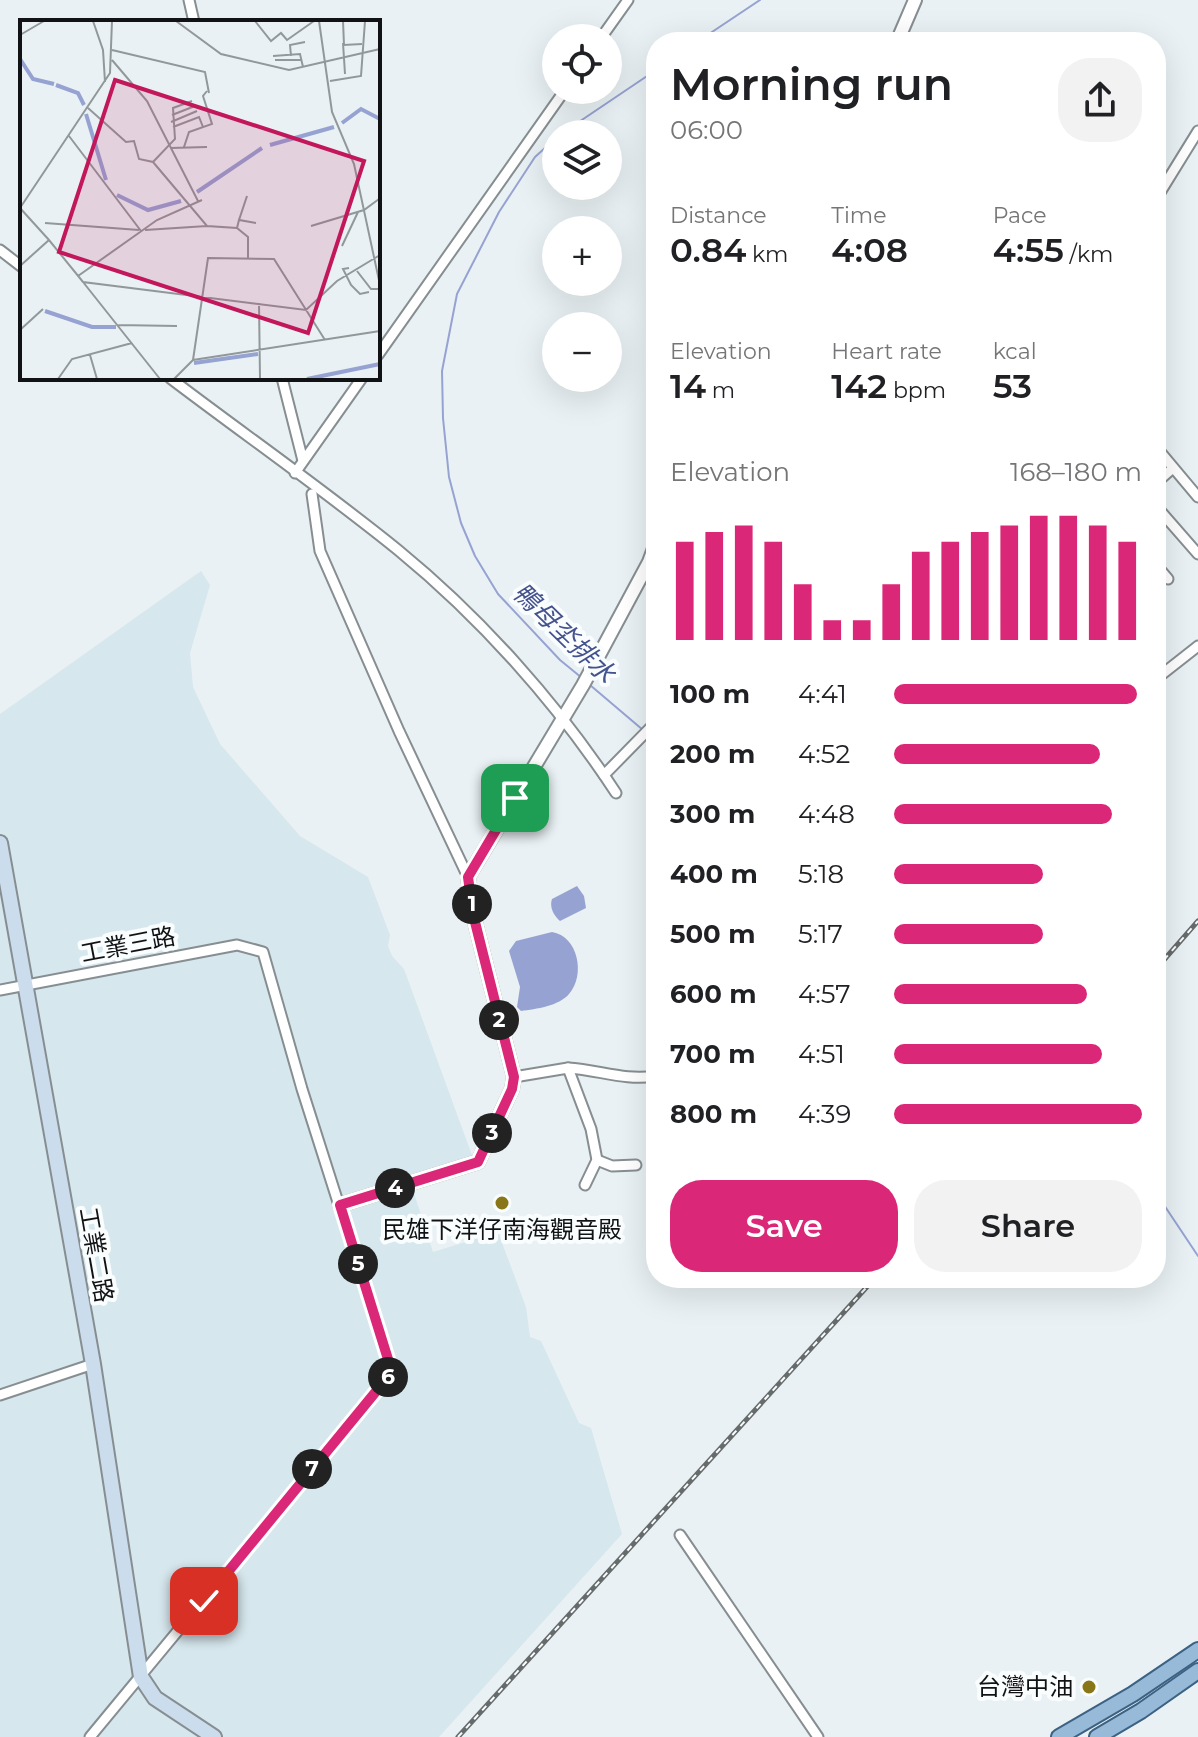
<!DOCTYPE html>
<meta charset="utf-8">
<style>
body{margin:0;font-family:Montserrat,"Noto Sans TC",sans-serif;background:#f2f2f2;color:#202124;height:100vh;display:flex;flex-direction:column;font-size:30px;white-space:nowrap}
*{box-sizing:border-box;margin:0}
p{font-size:26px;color:#757577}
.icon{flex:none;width:44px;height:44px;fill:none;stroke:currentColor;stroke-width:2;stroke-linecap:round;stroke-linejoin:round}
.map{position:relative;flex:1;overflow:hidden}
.panel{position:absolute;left:646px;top:32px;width:520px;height:1256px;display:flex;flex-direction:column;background:#fff;border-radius:32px;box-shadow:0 8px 32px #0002}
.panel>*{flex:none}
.buttons{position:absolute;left:542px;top:24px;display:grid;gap:16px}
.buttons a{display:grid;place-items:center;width:80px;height:80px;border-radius:50%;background:#fff;box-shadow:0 8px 32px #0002;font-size:40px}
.pin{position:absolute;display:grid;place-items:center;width:68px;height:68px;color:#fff;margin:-34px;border-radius:16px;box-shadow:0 4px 12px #0006}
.km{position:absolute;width:40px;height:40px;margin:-20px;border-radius:50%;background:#222;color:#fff;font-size:22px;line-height:40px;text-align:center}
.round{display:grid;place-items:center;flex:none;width:84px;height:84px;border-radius:32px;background:#f2f2f2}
.headline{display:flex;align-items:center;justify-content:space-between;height:136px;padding:0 24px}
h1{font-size:44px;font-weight:600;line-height:60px}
.stats{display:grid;grid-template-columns:repeat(3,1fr);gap:12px;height:136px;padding:8px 24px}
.stats div{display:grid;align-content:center}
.stats b{font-size:34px;font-weight:600}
.stats small{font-size:22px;font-weight:400}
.stats p{font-size:22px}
.chart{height:224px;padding:16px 24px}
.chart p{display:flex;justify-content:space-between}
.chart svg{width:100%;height:144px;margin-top:8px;stroke:#db2777;stroke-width:6}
.primary-button{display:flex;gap:16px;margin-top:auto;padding:16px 24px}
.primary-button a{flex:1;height:92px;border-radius:32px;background:#db2777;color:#fff;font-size:32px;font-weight:600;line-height:92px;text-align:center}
.primary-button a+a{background:#f2f2f2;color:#202124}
ul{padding:0 24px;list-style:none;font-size:26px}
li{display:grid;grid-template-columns:128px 96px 1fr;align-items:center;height:60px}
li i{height:20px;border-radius:10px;background:#db2777}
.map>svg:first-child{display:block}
</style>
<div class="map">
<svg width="1198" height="1737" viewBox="0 0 1198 1737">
<rect width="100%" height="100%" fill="#e9f1f4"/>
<polygon fill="#d6e7ed" points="201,571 210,585 190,653 193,687 220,744 300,836 368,877 390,935 388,946 392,956 404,969 477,1169 413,1190 433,1252 498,1232 526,1307 530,1337 541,1341 579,1423 591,1428 622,1534 439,1737 0,1737 0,714"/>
<g fill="#96a3d2">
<path d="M577,886L584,896L586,908L560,921C554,916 549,907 552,899Z"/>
<path d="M552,932C578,936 586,975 569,994C559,1006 536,1009 521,1011L517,1007L520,987L509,951L516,941Z"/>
</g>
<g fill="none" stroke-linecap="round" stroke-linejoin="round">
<g stroke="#96a3d2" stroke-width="2">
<polyline points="697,42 760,0"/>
<polyline points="561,134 656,70"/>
<polyline points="556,138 535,157 499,212 457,294 442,371 443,418 449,477 461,523 475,556 498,594 560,660 582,678"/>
<polyline points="590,685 643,730"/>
<polyline points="648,734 656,741"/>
<polyline points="1156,1193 1198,1256"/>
</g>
<g stroke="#878e91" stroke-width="13">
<g id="minor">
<polyline points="189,0 194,22"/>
<polyline points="601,38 628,0"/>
<polyline points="1156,199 1198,131"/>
<polyline points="0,250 22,267"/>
<polyline points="378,355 565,90"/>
<path d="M170,378C245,435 324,490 398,550C481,618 557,703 616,793"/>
<polyline points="282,378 303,461"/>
<polyline points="1156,447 1198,497"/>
<polyline points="295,473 362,378"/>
<polyline points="1156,483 1173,468"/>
<polyline points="312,494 320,551 399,731 468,877"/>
<polyline points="1156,506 1198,554"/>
<polyline points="1156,565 1168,579"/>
<polyline points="1156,679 1198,646"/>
<polyline points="604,775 656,722"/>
<polyline points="0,990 237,945 263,952 302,1089 392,1372 90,1737"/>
<path d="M568,1068C600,1070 624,1081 656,1076"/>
<polyline points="514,1077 568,1068 591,1129 597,1160 585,1185"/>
<polyline points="597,1160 612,1166 636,1165"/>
<polyline points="0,1395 93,1364"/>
<polyline points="680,1535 818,1737"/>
</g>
</g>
<g stroke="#878e91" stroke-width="16">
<g id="tertiary">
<polyline points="897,42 915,0"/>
<polyline points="340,1205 478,1162 512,1089 514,1077 473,914 468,877 583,685 649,562 656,543"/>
</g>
</g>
<g stroke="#878e91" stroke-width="18">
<polyline id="secondary" points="0,843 93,1364 141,1677 155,1698 214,1737"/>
</g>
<g stroke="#3b6183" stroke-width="18">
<g id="primary">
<polyline points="1059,1737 1133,1694 1198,1650"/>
<polyline points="1097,1737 1141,1711 1198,1671"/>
</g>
</g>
<use href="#minor" stroke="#fff" stroke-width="9"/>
<use href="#tertiary" stroke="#fff" stroke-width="12"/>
<use href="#secondary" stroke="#cbdcec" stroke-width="14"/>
<use href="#primary" stroke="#97bad9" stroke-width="14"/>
<g stroke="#666b6c" stroke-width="5">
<g id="rail">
<polyline points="1156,969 1198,921"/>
<polyline points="458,1737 875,1278"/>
</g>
</g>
<use href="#rail" stroke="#fafdfe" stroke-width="2" stroke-dasharray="6" stroke-linecap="butt"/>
</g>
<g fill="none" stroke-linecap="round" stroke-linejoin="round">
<g stroke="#fff" stroke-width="16">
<polyline id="route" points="204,1601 392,1372 340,1205 478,1162 512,1089 514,1077 473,914 468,877 515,798"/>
</g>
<use href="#route" stroke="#db2777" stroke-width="10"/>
</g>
<g fill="#897619" stroke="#fafdfe" stroke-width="3">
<circle cx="502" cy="1203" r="8"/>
<circle cx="1089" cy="1687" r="8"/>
</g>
<g text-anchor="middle" stroke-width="8" stroke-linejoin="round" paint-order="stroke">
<g font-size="24" fill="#101213" stroke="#fafdfe">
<text transform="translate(128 945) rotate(-11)" y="8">工業三路</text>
<text transform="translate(96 1255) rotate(80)" y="8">工業二路</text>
</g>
<g font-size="24" fill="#101213" stroke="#fafdfe">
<text x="502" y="1238">民雄下洋仔南海觀音殿</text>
<text x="1073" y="1695" text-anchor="end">台灣中油</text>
</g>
<g font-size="26" font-style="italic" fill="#44528e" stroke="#fafdfe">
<text transform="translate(564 633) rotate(44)" y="9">鴨母坔排水</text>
</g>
</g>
<g transform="translate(20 20)">
<rect width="360" height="360" fill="#e9f1f4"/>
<path fill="none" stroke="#96a3d2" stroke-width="4" d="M0,39L13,59L34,64M36,65L58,73L64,85M66,94L86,160M322,103L341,89L360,99M250,125L314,107M177,172L242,128M97,175L128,190L161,181M25,291L72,307H96M174,343L238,334M287,359L360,344"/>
<path fill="none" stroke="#92989a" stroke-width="2" d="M73,1L83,30L85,62M156,1L201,34L269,50L360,29M235,1L251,21L261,13L267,20L294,1M299,1L312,92L334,144L360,265M323,1L324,25L342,24M0,15L24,1M323,23L325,54M92,30L185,52L189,73L188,68M253,36L280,34L283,47M271,36L270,25L285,22M92,40L127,81L178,181M255,40H281M310,61L341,56L345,1M68,88L106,122L114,121L119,139L133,142L187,206L217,208L228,217V239M152,95L175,86M151,102L177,91M153,107L179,97L183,107M49,116L121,211M164,127L169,112L192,104L183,76L187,71M151,128L187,127M133,142L155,119L153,88L172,81M0,188L90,53L92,1M0,188L29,220M219,200L227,176M25,203L119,210M291,206L344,190L359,179M217,208L219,200L236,203M125,210L187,206M322,226L338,192M0,246L29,220L63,262L286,290L317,261L360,235M329,248L323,249L331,265L340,274L349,272M337,251L351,269H360M58,256L137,200L182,180M63,262L140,359M239,283L240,359M97,305L157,306M0,310L23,289M70,335L77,359M173,340L188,238L254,239L305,320M38,359L52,339L112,323M154,359L173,340L360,311"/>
<path fill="#c2185b" fill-opacity="0.15" stroke="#c2185b" stroke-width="4" d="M95,60L344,141L288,313L39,232Z"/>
<rect width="360" height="360" fill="none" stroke="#101213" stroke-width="4"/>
</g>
</svg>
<div class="buttons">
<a><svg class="icon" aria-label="locate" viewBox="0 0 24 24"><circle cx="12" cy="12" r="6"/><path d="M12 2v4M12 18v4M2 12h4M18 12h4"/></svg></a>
<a><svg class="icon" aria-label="layers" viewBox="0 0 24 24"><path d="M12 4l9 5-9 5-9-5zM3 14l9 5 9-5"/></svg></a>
<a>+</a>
<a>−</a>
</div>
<div class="pin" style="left:515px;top:798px;background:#1e9e55"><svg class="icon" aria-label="arrive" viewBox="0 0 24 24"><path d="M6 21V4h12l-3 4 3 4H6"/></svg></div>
<div class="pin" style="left:204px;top:1601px;background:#d93025"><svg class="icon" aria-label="check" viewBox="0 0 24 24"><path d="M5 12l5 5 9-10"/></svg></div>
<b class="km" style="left:472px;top:904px">1</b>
<b class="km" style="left:499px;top:1020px">2</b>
<b class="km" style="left:492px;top:1133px">3</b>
<b class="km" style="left:395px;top:1188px">4</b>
<b class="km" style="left:358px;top:1264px">5</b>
<b class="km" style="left:388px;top:1377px">6</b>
<b class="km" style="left:312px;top:1469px">7</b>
<section class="panel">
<div class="headline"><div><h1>Morning run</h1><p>06:00</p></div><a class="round"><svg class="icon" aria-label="share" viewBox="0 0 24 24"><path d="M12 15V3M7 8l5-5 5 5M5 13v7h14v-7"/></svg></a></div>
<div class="stats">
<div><p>Distance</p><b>0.84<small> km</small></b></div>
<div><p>Time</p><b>4:08</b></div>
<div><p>Pace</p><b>4:55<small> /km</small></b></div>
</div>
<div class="stats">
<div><p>Elevation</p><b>14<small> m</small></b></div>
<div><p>Heart rate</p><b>142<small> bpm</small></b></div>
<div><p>kcal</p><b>53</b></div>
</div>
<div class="chart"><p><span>Elevation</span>168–180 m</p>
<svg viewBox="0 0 160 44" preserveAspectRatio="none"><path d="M5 44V14M15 44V11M25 44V9M35 44V14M45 44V27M55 44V38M65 44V38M75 44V27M85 44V17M95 44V14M105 44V11M115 44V9M125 44V6M135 44V6M145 44V9M155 44V14"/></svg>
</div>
<ul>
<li><b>100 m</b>4:41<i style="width:98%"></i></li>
<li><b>200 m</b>4:52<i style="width:83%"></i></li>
<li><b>300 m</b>4:48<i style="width:88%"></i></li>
<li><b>400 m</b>5:18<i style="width:60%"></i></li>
<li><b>500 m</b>5:17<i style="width:60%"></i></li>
<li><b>600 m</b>4:57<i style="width:78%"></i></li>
<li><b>700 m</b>4:51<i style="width:84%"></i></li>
<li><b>800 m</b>4:39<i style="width:100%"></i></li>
</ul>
<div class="primary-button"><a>Save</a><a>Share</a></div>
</section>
</div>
